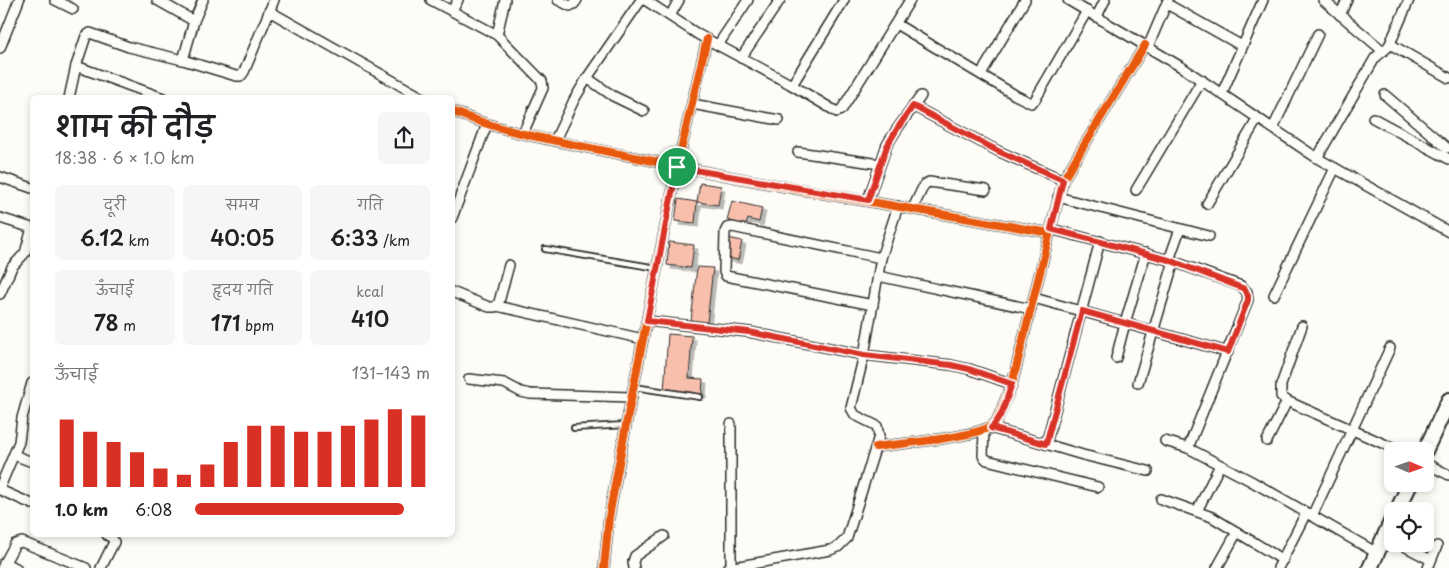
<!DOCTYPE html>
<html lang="hi">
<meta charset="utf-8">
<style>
body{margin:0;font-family:"Playpen Sans","Playpen Sans Deva",sans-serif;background:#f6f6f6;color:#202124;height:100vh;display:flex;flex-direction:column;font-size:19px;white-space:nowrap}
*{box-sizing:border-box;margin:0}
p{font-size:16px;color:#757577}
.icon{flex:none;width:28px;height:28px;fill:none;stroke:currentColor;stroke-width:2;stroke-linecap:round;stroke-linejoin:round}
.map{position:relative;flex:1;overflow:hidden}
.details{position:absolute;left:30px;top:95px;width:425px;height:442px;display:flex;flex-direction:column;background:#fff;border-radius:8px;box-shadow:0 2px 8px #0003}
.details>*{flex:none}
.needle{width:32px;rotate:92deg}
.fabs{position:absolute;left:1384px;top:442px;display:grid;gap:10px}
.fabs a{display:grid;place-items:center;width:50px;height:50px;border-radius:8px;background:#fff;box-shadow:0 2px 8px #0003;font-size:25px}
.pin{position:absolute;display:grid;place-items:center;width:42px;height:42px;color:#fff;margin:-21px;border:2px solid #fff;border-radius:50%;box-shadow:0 1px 5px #0007}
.round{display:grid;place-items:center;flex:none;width:52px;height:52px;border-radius:8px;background:#f6f6f6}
.head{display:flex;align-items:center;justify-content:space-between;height:85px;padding:0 25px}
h1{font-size:28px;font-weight:600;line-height:38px}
.stats{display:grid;grid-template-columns:repeat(3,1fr);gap:8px;height:85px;padding:5px 25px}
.stats div{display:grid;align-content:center;border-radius:8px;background:#f6f6f6;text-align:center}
.stats b{font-size:21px;font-weight:600}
.stats small{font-size:14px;font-weight:400}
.stats p{font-size:14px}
.chart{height:140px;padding:10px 25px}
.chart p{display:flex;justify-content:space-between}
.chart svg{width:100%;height:90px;margin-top:5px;stroke:#d93025;stroke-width:6}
ul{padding:0 25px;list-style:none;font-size:16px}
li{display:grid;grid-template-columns:80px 60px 1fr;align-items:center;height:38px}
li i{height:12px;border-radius:6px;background:#d93025}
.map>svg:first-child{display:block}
</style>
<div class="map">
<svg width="1449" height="568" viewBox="0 0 1449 568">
<defs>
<filter id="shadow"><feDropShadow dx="4" dy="4" stdDeviation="0" flood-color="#0004"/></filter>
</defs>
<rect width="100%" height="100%" fill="#fdfcf7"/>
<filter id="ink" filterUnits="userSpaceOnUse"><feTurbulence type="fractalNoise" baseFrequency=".02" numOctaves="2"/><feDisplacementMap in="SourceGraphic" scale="10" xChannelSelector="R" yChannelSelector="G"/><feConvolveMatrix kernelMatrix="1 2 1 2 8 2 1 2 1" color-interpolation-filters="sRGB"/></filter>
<g filter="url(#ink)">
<g fill="#f8c0ac" stroke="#2b2b2b" filter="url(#shadow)">
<polygon points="700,183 721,186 718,205 697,202"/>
<polygon points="678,199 697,202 695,223 675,221"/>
<polygon points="732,201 762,208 759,222 748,219 746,225 727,220"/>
<polygon points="728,238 742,241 738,260 724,257"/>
<polygon points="669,242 694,245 691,268 667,265"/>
<polygon points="697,267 713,268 707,323 691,321"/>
<polygon points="668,334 692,336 689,378 703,379 702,394 664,391"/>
</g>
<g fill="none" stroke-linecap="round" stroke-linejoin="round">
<g stroke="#2b2b2b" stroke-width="8">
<g id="lane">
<polyline points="545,249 657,268"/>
<polyline points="634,387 700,397"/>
<polyline points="574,428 625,425"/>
</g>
</g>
<g stroke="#2b2b2b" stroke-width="12">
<g id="street">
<polyline points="55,0 73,9"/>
<polyline points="157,0 194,21"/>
<polyline points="431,0 497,35 542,81 543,88 523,133"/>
<polyline points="558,0 570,6 574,4 577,0"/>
<polyline points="645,0 699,35 790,84 837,112 842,109 910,0"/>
<polyline points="1068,0 1183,68 1317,158 1449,232"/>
<polyline points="1323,0 1383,51"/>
<polyline points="1167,4 1242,46"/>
<polyline points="269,11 423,98"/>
<polyline points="452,11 458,0"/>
<polyline points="1340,15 1347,0"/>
<polyline points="670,16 679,0"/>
<polyline points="1097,16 1105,0"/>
<polyline points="896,24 1015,95 1031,103 1035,100 1087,11"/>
<polyline points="497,35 505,0"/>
<polyline points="1390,44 1449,78"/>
<polyline points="718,45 748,0"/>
<polyline points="1148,47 1168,0"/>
<polyline points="0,48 19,0"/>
<polyline points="741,58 780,0"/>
<polyline points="183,60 194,21 203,0"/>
<polyline points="76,66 163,98"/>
<polyline points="981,74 1025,0"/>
<polyline points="587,78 613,96 644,111"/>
<polyline points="792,85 844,0"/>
<polyline points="1222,93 1263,0"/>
<polyline points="1385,95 1447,148"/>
<polyline points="69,98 76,66 86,36 90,33 129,47 183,60 236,76 241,76 244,72 274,0"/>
<polyline points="692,104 779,120"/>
<polyline points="913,106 998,151 1063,180"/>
<path d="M452,111C508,135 570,143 629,156C768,186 910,208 1050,233"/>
<polyline points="1373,118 1449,159"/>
<polyline points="1273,128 1318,34"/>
<polyline points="555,140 574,100 587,78 641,0"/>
<polyline points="798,152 880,164"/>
<polyline points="1317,158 1375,58 1389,46 1409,0"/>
<polyline points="0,177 32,188"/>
<polyline points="1136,190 1202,80"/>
<polyline points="1058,197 1209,236"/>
<polyline points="868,200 887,145 897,129 921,96"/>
<polyline points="1207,204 1258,118"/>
<polyline points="913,208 924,185 929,182 986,190"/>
<polyline points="0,218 32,228 25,253 12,267 0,294"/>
<polyline points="452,218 487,124"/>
<polyline points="1051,229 1169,260 1241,286 1247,292 1248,300 1188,448"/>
<polyline points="1169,260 1180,229"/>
<polyline points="878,276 1031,309"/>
<polyline points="452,292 489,307 495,307 499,302 509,265"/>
<polyline points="1274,295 1335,168"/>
<polyline points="1034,298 1228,352"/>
<polyline points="873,305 726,276 724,272 725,232 727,228 732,227 881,258"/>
<polyline points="497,306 643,339"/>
<polyline points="647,321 749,332 864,355 951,365 969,369 1012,384"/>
<polyline points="1302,326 1281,385 1281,396 1287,401 1400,451"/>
<polyline points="1116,358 1125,323 1146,253"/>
<polyline points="469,379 504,383 521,392 530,394 632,397"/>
<polyline points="1138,383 1174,261"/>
<polyline points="991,428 1083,455 1148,471"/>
<polyline points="984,431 983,456 987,460 1098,487"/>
<polyline points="1165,441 1188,448 1251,481 1377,553"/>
<polyline points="1267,441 1287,401"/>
<polyline points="1046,444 1100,241"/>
<path d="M876,447C901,443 980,438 996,423L1012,384L1063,180L1145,45"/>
<polyline points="14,455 32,462"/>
<polyline points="1425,463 1449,475"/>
<polyline points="0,487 19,442 22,418 32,383"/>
<polyline points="0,490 32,504"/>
<polyline points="1161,499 1212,517 1283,560"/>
<polyline points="1197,511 1220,465"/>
<polyline points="1312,516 1390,348"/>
<polyline points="1400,544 1431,560"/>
<polyline points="4,563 16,568"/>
<polyline points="2,568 15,544 22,542 86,568"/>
<polyline points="101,568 114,542 112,538 107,535"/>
<polyline points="604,568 609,517 626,425 677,167 707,39"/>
<polyline points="634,568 633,562 635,556 664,536"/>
<polyline points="728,568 830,550 838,547 847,538 879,436 877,426 855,415 851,408 864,355 881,258 898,206"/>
<polyline points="731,568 731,424"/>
<polyline points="1217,568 1237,532"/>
<polyline points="1278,568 1306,513"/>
<polyline points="1428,568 1437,546"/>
</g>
</g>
<g stroke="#2b2b2b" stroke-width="18">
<g id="secondary">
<polyline points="1425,451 1449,400"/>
<polyline points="1397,511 1410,484"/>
<polyline points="1370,568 1392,520"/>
</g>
</g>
<use href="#lane" stroke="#fdfcf7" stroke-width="4.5"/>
<use href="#street" stroke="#fdfcf7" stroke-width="9"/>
<use href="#secondary" stroke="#fdfcf7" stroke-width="14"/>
<g stroke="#fdfcf7" stroke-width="11">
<g id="cycleway">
<path d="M452,111C508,135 570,143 629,156C768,186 910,208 1050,233"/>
<path d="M876,447C901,443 980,438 996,423L1012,384L1063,180L1145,45"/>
<polyline points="604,568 609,517 626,425 677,167 707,39"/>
</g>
</g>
<use href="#cycleway" stroke="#e8590c" stroke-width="8"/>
</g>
</g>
<g fill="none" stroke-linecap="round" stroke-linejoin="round" filter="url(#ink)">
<g stroke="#fff" stroke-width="10">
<path id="route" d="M913,106L998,151L1063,180L1051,229L1169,260L1245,289L1248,296V300L1228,352L1082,311L1046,444L991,428C1003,417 1006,399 1012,384L969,369L951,365L864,355L749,332L647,321L677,167L868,200L887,146L897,129Z"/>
</g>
<use href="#route" stroke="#d93025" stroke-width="6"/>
</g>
</svg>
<div class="fabs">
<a><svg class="needle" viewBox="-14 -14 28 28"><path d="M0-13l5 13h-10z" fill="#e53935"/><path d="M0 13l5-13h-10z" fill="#757577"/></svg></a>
<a><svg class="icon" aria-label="locate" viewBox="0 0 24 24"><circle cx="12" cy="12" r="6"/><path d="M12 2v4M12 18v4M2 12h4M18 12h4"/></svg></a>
</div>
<div class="pin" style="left:677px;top:167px;background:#1e9e55"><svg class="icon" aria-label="arrive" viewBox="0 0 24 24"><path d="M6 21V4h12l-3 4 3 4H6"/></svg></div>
<section class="details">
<div class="head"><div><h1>शाम की दौड़</h1><p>18:38 · 6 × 1.0 km</p></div><a class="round"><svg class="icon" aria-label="share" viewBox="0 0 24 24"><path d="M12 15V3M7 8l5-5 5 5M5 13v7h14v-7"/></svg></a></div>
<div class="stats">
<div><p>दूरी</p><b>6.12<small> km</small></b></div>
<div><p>समय</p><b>40:05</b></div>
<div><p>गति</p><b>6:33<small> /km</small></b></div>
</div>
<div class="stats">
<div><p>ऊँचाई</p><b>78<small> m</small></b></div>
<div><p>हृदय गति</p><b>171<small> bpm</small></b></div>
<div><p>kcal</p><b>410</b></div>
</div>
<div class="chart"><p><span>ऊँचाई</span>131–143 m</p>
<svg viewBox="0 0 160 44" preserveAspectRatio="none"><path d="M5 44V11M15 44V17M25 44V22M35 44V27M45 44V35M55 44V38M65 44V33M75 44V22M85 44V14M95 44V14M105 44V17M115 44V17M125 44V14M135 44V11M145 44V6M155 44V9"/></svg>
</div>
<ul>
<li><b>1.0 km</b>6:08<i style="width:89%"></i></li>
</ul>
</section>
</div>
